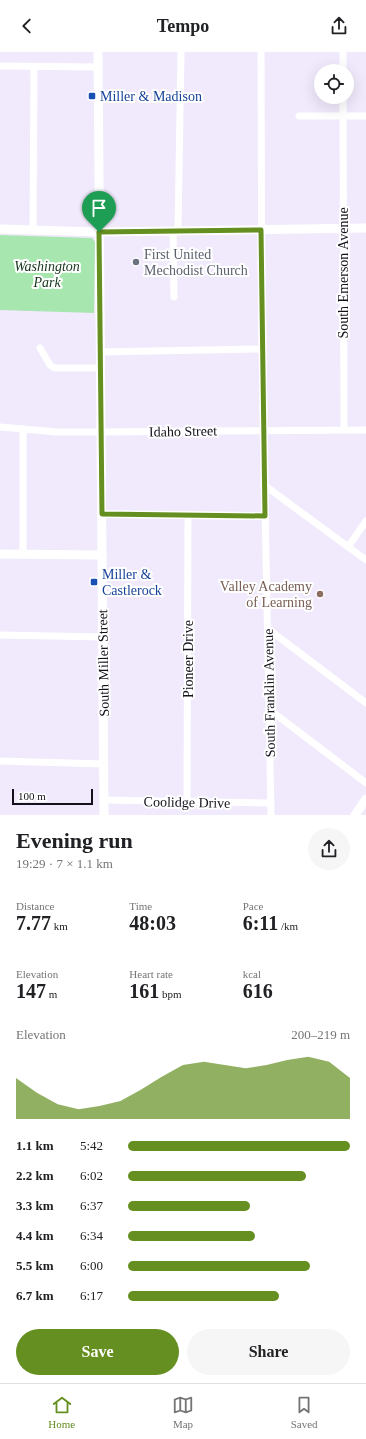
<!DOCTYPE html>
<meta charset="utf-8">
<style>
body{margin:0;font-family:Georgia,serif;background:#f6f6f6;color:#202124;height:100vh;display:flex;flex-direction:column;font-size:15px;white-space:nowrap}
*{box-sizing:border-box;margin:0}
p{font-size:13px;color:#757577}
.icon{flex:none;width:22px;height:22px;fill:none;stroke:currentColor;stroke-width:2;stroke-linecap:round;stroke-linejoin:round}
.map{position:relative;height:763px;overflow:hidden}
.side{display:flex;flex-direction:column;background:#fff;flex:1}
.side>*{flex:none}
.buttons{position:absolute;left:314px;top:12px;display:grid;gap:8px}
.buttons a{display:grid;place-items:center;width:40px;height:40px;border-radius:50%;background:#fff;box-shadow:0 4px 16px #0002;font-size:20px}
.scale{position:absolute;left:12px;bottom:10px;width:81px;box-sizing:border-box;padding-left:4px;border:2px solid #14111b;border-top:0;font-size:11px;line-height:14px;white-space:nowrap;color:#14111b;-webkit-text-stroke:3px #fff;paint-order:stroke}
.pin{position:absolute;display:grid;place-items:center;width:34px;height:34px;color:#fff;margin:-41px -17px;border-radius:50% 50% 50% 0;rotate:-45deg;box-shadow:0 0 4px #0007}
.pin .icon{rotate:45deg}
.round{display:grid;place-items:center;flex:none;width:42px;height:42px;border-radius:21px;background:#f6f6f6}
.headline{display:flex;align-items:center;justify-content:space-between;height:68px;padding:0 16px}
h1{font-size:22px;font-weight:700;line-height:30px}
.stats{display:grid;grid-template-columns:repeat(3,1fr);gap:6px;height:68px;padding:4px 16px}
.stats div{display:grid;align-content:center}
.stats b{font-size:20px;font-weight:700}
.stats small{font-size:11px;font-weight:400}
.stats p{font-size:11px}
.chart{height:112px;padding:8px 16px}
.chart p{display:flex;justify-content:space-between}
.chart svg{width:100%;height:72px;margin-top:4px;fill:#658f20;opacity:.7}
.primary-button{display:flex;gap:8px;margin-top:auto;padding:8px 16px}
.primary-button a{flex:1;height:46px;border-radius:24px;background:#658f20;color:#fff;font-size:16px;font-weight:700;line-height:46px;text-align:center}
.primary-button a+a{background:#f6f6f6;color:#202124}
ul{padding:0 16px;list-style:none;font-size:13px}
li{display:grid;grid-template-columns:64px 48px 1fr;align-items:center;height:30px}
li i{height:10px;border-radius:5px;background:#658f20}
header{display:flex;justify-content:space-between;align-items:center;height:52px;padding:0 16px;background:#fff;font-size:18px;font-weight:700}
.menu{display:flex;justify-content:space-around;align-items:center;height:56px;border-top:1px solid #e0e0e0;background:#fff;font-size:11px;color:#757577}
.menu a{display:grid;justify-items:center;gap:2px}
.menu .on{color:#658f20}
.map>svg:first-child{display:block}
</style>
<header><svg class="icon" aria-label="back" viewBox="0 0 24 24"><path d="M15 5l-7 7 7 7"/></svg>Tempo<svg class="icon" aria-label="share" viewBox="0 0 24 24"><path d="M12 15V3M7 8l5-5 5 5M5 13v7h14v-7"/></svg></header>
<div class="map">
<svg width="366" height="763" viewBox="0 0 366 763">
<rect width="100%" height="100%" fill="#f0eafc"/>
<polygon fill="#a8e6b0" points="0,183 92,186 95,190 94,261 0,258"/>
<g fill="none" stroke-linecap="round" stroke-linejoin="round">
<g stroke="#fff" stroke-width="7">
<polyline points="261,0 262,297 271,763"/>
<polyline points="0,14 98,15"/>
<polyline points="343,19 343,0"/>
<polyline points="343,45 344,378"/>
<polyline points="299,64 366,64"/>
<polyline points="33,178 34,15"/>
<polyline points="173,179 174,245"/>
<polyline points="178,179 181,0"/>
<polyline points="40,296 50,313 54,316 100,316"/>
<polyline points="100,300 262,297"/>
<polyline points="0,375 57,380 101,380 366,378"/>
<polyline points="264,433 366,508"/>
<polyline points="101,462 265,464"/>
<polyline points="348,495 366,469"/>
<polyline points="23,502 23,377"/>
<polyline points="268,577 366,651"/>
<polyline points="0,583 103,585"/>
<polyline points="270,658 366,731"/>
<polyline points="0,709 104,712"/>
<polyline points="104,748 271,751"/>
<polyline points="187,750 188,463"/>
</g>
<g stroke="#fff" stroke-width="9">
<polyline points="98,0 104,763"/>
<polyline points="0,177 99,180 366,176"/>
<polyline points="0,502 102,503"/>
<polyline points="355,763 366,747"/>
</g>
</g>
<g fill="none" stroke-linecap="round" stroke-linejoin="round">
<g stroke="#fff" stroke-width="8">
<polygon id="route" points="261,178 265,464 102,462 99,180"/>
</g>
<use href="#route" stroke="#658f20" stroke-width="5"/>
</g>
<g fill="#1a4fb4" stroke="#fff" stroke-width="1.5">
<rect x="88" y="40" width="8" height="8" rx="2"/>
<rect x="90" y="526" width="8" height="8" rx="2"/>
</g>
<circle fill="#6b7280" stroke="#fff" stroke-width="1.5" cx="136" cy="210" r="4"/>
<circle fill="#8d6e63" stroke="#fff" stroke-width="1.5" cx="320" cy="542" r="4"/>
<g text-anchor="middle" stroke-width="4" stroke-linejoin="round" paint-order="stroke">
<g font-size="14" fill="#164399" stroke="#fff" text-anchor="start">
<text x="100" y="49">Miller &amp; Madison</text>
<text x="102" y="527">Miller &amp;<tspan x="102" dy="16">Castlerock</tspan></text>
</g>
<g font-size="14" fill="#5b616d" stroke="#fff" text-anchor="start">
<text x="144" y="207">First United<tspan x="144" dy="16">Mechodist Church</tspan></text>
</g>
<g font-size="14" font-style="italic" fill="#15341b" stroke="#fff">
<text x="47" y="219">Washington<tspan x="47" dy="16">Park</tspan></text>
</g>
<g font-size="14" fill="#14111b" stroke="#fff">
<text transform="translate(343 221) rotate(-90)" y="5">South Emerson Avenue</text>
<text transform="translate(183 379) rotate(-1)" y="5">Idaho Street</text>
<text transform="translate(188 607) rotate(-90)" y="5">Pioneer Drive</text>
<text transform="translate(103 611) rotate(-91)" y="5">South Miller Street</text>
<text transform="translate(269 641) rotate(-91)" y="5">South Franklin Avenue</text>
<text transform="translate(187 750) rotate(1)" y="5">Coolidge Drive</text>
</g>
<g font-size="14" fill="#785e54" stroke="#fff" text-anchor="end">
<text x="312" y="539">Valley Academy<tspan x="312" dy="16">of Learning</tspan></text>
</g>
</g>
</svg>
<div class="buttons">
<a><svg class="icon" aria-label="locate" viewBox="0 0 24 24"><circle cx="12" cy="12" r="6"/><path d="M12 2v4M12 18v4M2 12h4M18 12h4"/></svg></a>
</div>
<div class="scale">100 m</div>
<div class="pin" style="left:99px;top:180px;background:#1e9e55"><svg class="icon" aria-label="arrive" viewBox="0 0 24 24"><path d="M6 21V4h12l-3 4 3 4H6"/></svg></div>
</div>
<section class="side">
<div class="headline"><div><h1>Evening run</h1><p>19:29 · 7 × 1.1 km</p></div><a class="round"><svg class="icon" aria-label="share" viewBox="0 0 24 24"><path d="M12 15V3M7 8l5-5 5 5M5 13v7h14v-7"/></svg></a></div>
<div class="stats">
<div><p>Distance</p><b>7.77<small> km</small></b></div>
<div><p>Time</p><b>48:03</b></div>
<div><p>Pace</p><b>6:11<small> /km</small></b></div>
</div>
<div class="stats">
<div><p>Elevation</p><b>147<small> m</small></b></div>
<div><p>Heart rate</p><b>161<small> bpm</small></b></div>
<div><p>kcal</p><b>616</b></div>
</div>
<div class="chart"><p><span>Elevation</span>200–219 m</p>
<svg viewBox="0 0 160 44" preserveAspectRatio="none"><path d="M0 44V19L10 28L20 35L30 38L40 36L50 33L60 26L70 18L80 11L90 9L100 11L110 13L120 11L130 8L140 6L150 9L160 19V44z"/></svg>
</div>
<ul>
<li><b>1.1 km</b>5:42<i style="width:100%"></i></li>
<li><b>2.2 km</b>6:02<i style="width:80%"></i></li>
<li><b>3.3 km</b>6:37<i style="width:55%"></i></li>
<li><b>4.4 km</b>6:34<i style="width:57%"></i></li>
<li><b>5.5 km</b>6:00<i style="width:82%"></i></li>
<li><b>6.7 km</b>6:17<i style="width:68%"></i></li>
</ul>
<div class="primary-button"><a>Save</a><a>Share</a></div>
</section>
<nav class="menu">
<a class="on"><svg class="icon" aria-label="home" viewBox="0 0 24 24"><path d="M3 11l9-7 9 7M6 9v11h12V9"/></svg>Home</a>
<a><svg class="icon" aria-label="map" viewBox="0 0 24 24"><path d="M3 6l6-2 6 2 6-2v14l-6 2-6-2-6 2zM9 4v14M15 6v14"/></svg>Map</a>
<a><svg class="icon" aria-label="saved" viewBox="0 0 24 24"><path d="M7 4h10v16l-5-4-5 4z"/></svg>Saved</a>
</nav>
